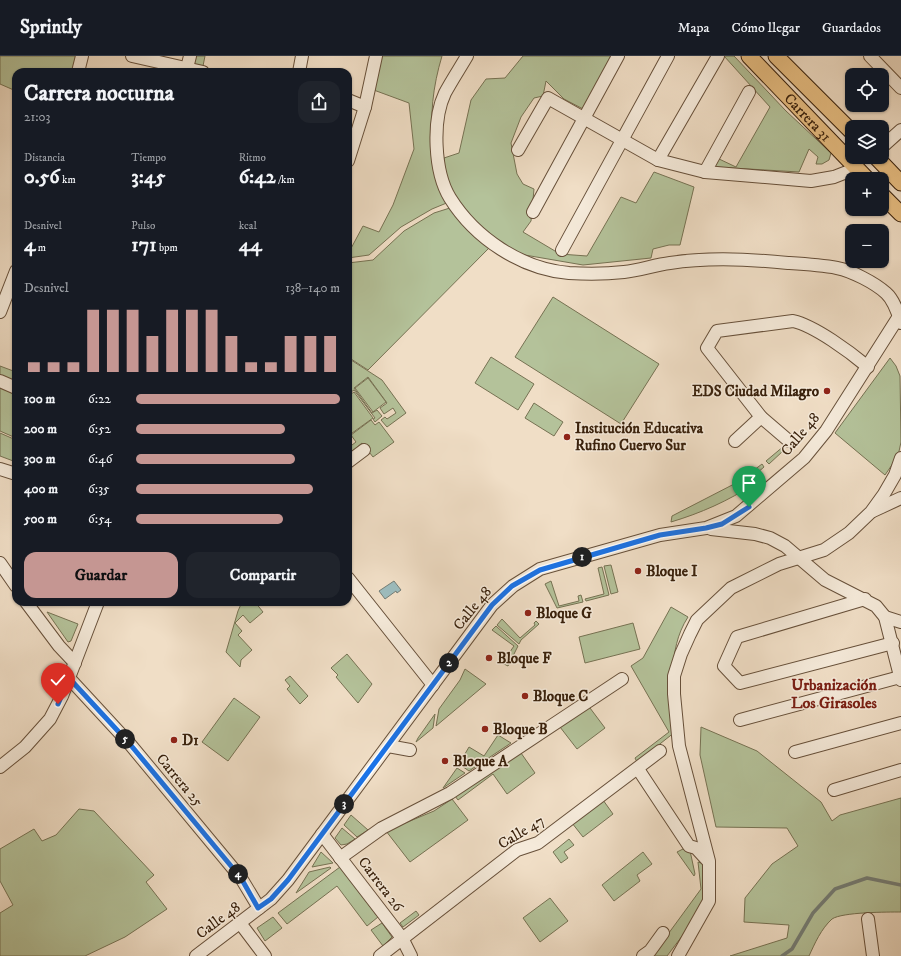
<!DOCTYPE html>
<html lang="es">
<meta charset="utf-8">
<style>
body{margin:0;font-family:"IM FELL DW Pica",serif;background:#20242c;color:#f1f3f6;height:100vh;display:flex;flex-direction:column;font-size:15px;white-space:nowrap}
*{box-sizing:border-box;margin:0}
p{font-size:13px;color:#9ea1a6}
.icon{flex:none;width:22px;height:22px;fill:none;stroke:currentColor;stroke-width:2;stroke-linecap:round;stroke-linejoin:round}
.map{position:relative;flex:1;overflow:hidden}
.drawer{position:absolute;left:12px;top:12px;width:340px;height:538px;display:flex;flex-direction:column;background:#171b24;border-radius:12px;box-shadow:0 1px 3px #0004}
.drawer>*{flex:none}
.fabs{position:absolute;left:845px;top:12px;display:grid;gap:8px}
.fabs a{display:grid;place-items:center;width:44px;height:44px;border-radius:8px;background:#171b24;box-shadow:0 1px 3px #0004;font-size:20px}
.pin{position:absolute;display:grid;place-items:center;width:34px;height:34px;color:#fff;margin:-41px -17px;border-radius:50% 50% 50% 0;rotate:-45deg;box-shadow:0 0 4px #0007}
.pin .icon{rotate:45deg}
.km{position:absolute;width:20px;height:20px;margin:-10px;border-radius:50%;background:#222;color:#fff;font-size:11px;line-height:20px;text-align:center}
.round{display:grid;place-items:center;flex:none;width:42px;height:42px;border-radius:12px;background:#20242c}
.headline{display:flex;align-items:center;justify-content:space-between;height:68px;padding:0 12px}
h1{font-size:22px;font-weight:700;line-height:30px}
.stats{display:grid;grid-template-columns:repeat(3,1fr);gap:6px;height:68px;padding:4px 12px}
.stats div{display:grid;align-content:center}
.stats b{font-size:20px;font-weight:700}
.stats small{font-size:11px;font-weight:400}
.stats p{font-size:11px}
.chart{height:112px;padding:8px 12px}
.chart p{display:flex;justify-content:space-between}
.chart svg{width:100%;height:72px;margin-top:4px;stroke:#c59692;stroke-width:6}
.cta{display:flex;gap:8px;margin-top:auto;padding:8px 12px}
.cta a{flex:1;height:46px;border-radius:12px;background:#c59692;color:#111;font-size:16px;font-weight:700;line-height:46px;text-align:center}
.cta a+a{background:#20242c;color:#f1f3f6}
ul{padding:0 12px;list-style:none;font-size:13px}
li{display:grid;grid-template-columns:64px 48px 1fr;align-items:center;height:30px}
li i{height:10px;border-radius:5px;background:#c59692}
header{display:flex;align-items:center;gap:24px;box-sizing:border-box;height:56px;padding:0 20px;background:#171b24;border-bottom:1px solid #363941}
header strong{font-size:19px}
nav{display:flex;gap:22px;margin-inline-start:auto;font-size:14px}
.map>svg:first-child{display:block}
</style>
<header>
<strong>Sprintly</strong>
<nav><a>Mapa</a><a>Cómo llegar</a><a>Guardados</a></nav>
</header>
<div class="map">
<svg width="901" height="900" viewBox="0 0 901 900">
<rect width="100%" height="100%" fill="#f0dec6"/>
<filter id="stains"><feTurbulence type="fractalNoise" baseFrequency=".005" numOctaves="4"/><feColorMatrix values="0 0 0 0 .2 0 0 0 0 .09 0 0 0 0 .02 0 0 0 .5 -.17"/></filter>
<radialGradient id="worn" r=".72"><stop offset=".6" stop-color="#630" stop-opacity="0"/><stop offset="1" stop-color="#630" stop-opacity=".3"/></radialGradient>
<g fill="#b4c29a" stroke="#767253">
<polygon points="0,0 78,0 75,16 16,16 16,35 0,28"/>
<polygon points="195,0 205,0 203,10 193,8"/>
<path d="M379,0H442C433,30 429,61 434,92C437,110 444,129 449,146L432,153L401,171L369,199L348,202V198L363,170L379,176L393,149L414,93L409,47L371,33Z"/>
<polygon points="523,0 612,0 585,54 564,43 546,25 543,40 534,42 521,61 511,87 517,118 523,128 534,133 531,165 523,176 560,198 587,200 621,141 636,147 654,116 694,131 680,189 669,189 653,193 651,202 583,209 519,198 495,185 464,157 445,120 444,102 459,97 471,44 486,23 505,22"/>
<polygon points="724,0 734,0 786,55 831,97 829,104 822,108 816,108 818,101 809,93 799,116 715,111 714,108 717,102 736,111 770,51"/>
<polygon points="453,151 490,191 368,314 348,301 348,207 373,204 404,175 434,157"/>
<polygon points="553,241 659,308 621,368 515,301"/>
<polygon points="491,301 534,328 518,354 475,327"/>
<polygon points="348,302 382,324 406,357 387,371 381,364 385,361 387,363 396,357 393,352 384,358 380,352 387,347 368,321 354,332 372,357 377,354 382,360 375,366 373,363 375,362 354,334 348,338"/>
<polygon points="890,302 896,310 900,320 901,386 898,400 885,419 835,377"/>
<polygon points="0,310 16,316 16,382 0,375"/>
<polygon points="368,322 386,346 373,356 355,332"/>
<polygon points="354,336 373,362 348,380 348,340"/>
<polygon points="534,347 563,366 554,380 525,362"/>
<polygon points="371,364 375,369 379,366 394,386 373,401 362,387 351,396 348,392 356,386 351,379"/>
<polygon points="0,377 16,384 16,406 0,400"/>
<polygon points="784,390 783,395 769,408 766,405"/>
<path d="M762,408L764,411L757,417L754,428C728,445 701,457 671,466L672,460L738,426Z"/>
<polygon points="611,509 618,536 611,538 604,510"/>
<polygon points="602,511 609,539 586,545 585,543 604,538 598,512"/>
<polygon points="551,525 559,550 579,545 578,540 581,539 583,546 557,552 545,528"/>
<polygon points="242,546 255,546 263,556 250,567 243,559 235,567 242,575 238,579 252,594 241,604 240,611 226,596 238,555"/>
<path d="M671,551L688,561C666,595 674,637 675,676L637,706L635,702L669,676L631,610L643,602Z"/>
<polygon points="47,556 78,568 71,585 68,586"/>
<polygon points="502,563 520,582 535,569 534,567 536,565 539,568 521,584 519,588 497,569"/>
<polygon points="633,567 640,593 585,607 579,581"/>
<polygon points="496,570 518,590 508,610 502,607 514,590 492,574"/>
<polygon points="347,598 372,628 358,647 336,621 338,619 331,612"/>
<polygon points="465,613 486,628 436,670 439,653 460,624"/>
<polygon points="290,620 308,640 300,648 287,633 290,630 285,624"/>
<polygon points="234,642 260,661 228,705 202,686"/>
<polygon points="590,649 590,652 605,672 577,693 560,671"/>
<polygon points="435,658 433,672 416,686 418,682"/>
<path d="M701,671L757,695L821,746L832,765L840,759L901,742V856C888,856 842,856 832,863C821,873 815,887 809,900H730L787,882L789,869L744,866L745,842L772,808L798,790L787,772L716,771L700,699Z"/>
<polygon points="498,679 511,687 469,715 459,708 469,691 484,700"/>
<polygon points="521,697 535,717 507,738 493,718 458,744 455,740"/>
<polygon points="457,712 465,717 443,732"/>
<polygon points="452,743 468,764 410,806 386,775 434,755"/>
<polygon points="603,744 613,758 583,781 572,767"/>
<polygon points="79,753 94,755 154,819 146,826 167,853 125,881 85,900 0,900 0,857 13,849 0,825 0,793 34,773 42,785 56,779"/>
<polygon points="351,759 368,774 357,781 344,769"/>
<polygon points="342,772 355,783 347,788 341,789 335,782"/>
<polygon points="569,783 574,789 564,796 568,802 561,807 553,796"/>
<polygon points="689,790 695,818 694,820 677,796"/>
<polygon points="321,796 333,807 312,811"/>
<polygon points="643,796 652,808 637,819 640,825 614,845 602,829"/>
<polygon points="698,806 704,808 705,842 692,867 667,900 652,900 701,833"/>
<polygon points="330,811 331,812 296,837 309,816"/>
<polygon points="340,811 378,861 367,870 337,830 287,868 278,857"/>
<polygon points="550,842 568,865 540,886 523,862"/>
<polygon points="416,855 419,859 403,871 400,867"/>
<polygon points="273,861 282,872 265,885 257,872"/>
<polygon points="382,867 392,881 383,890 371,874"/>
</g>
<polygon fill="#9cbbbc" stroke="#747d76" points="394,525 401,534 397,537 396,535 385,543 379,535"/>
<g fill="none" stroke-linecap="round" stroke-linejoin="round">
<polyline stroke="#747d76" stroke-width="3.5" points="782,900 792,893 813,857 835,833 867,822 901,829"/>
<g stroke="#67503a" stroke-width="14">
<g id="minor">
<polyline points="132,0 203,16"/>
<path d="M467,0C460,12 452,24 445,37C432,64 434,116 450,142C475,182 521,213 569,217C587,218 606,218 624,216C640,214 655,209 670,207C709,201 749,203 788,207C804,208 821,209 837,212C852,215 875,227 886,237C894,244 898,257 901,267"/>
<polyline points="870,0 901,32"/>
<polyline points="187,12 190,0"/>
<polyline points="78,16 82,0"/>
<polyline points="299,16 302,0"/>
<polyline points="348,44 365,51"/>
<polyline points="882,91 901,74"/>
<polyline points="518,94 548,42 658,104 705,116 811,125 834,121 857,112"/>
<polyline points="658,104 718,0"/>
<polyline points="348,105 365,51 376,0"/>
<polyline points="705,116 749,36"/>
<polyline points="533,156 618,0"/>
<polyline points="562,194 668,0"/>
<polyline points="0,256 16,215"/>
<polyline points="0,325 16,332"/>
<polyline points="735,385 761,361"/>
<path d="M789,385L761,361L707,292L717,275L793,265C815,270 850,296 868,311"/>
<polyline points="348,406 364,394"/>
<polyline points="0,413 16,418"/>
<polyline points="873,455 901,442"/>
<polyline points="711,473 755,478 770,482 785,490 825,524 876,550 885,561 901,624"/>
<polyline points="0,507 16,530"/>
<polyline points="348,522 433,629"/>
<polyline points="865,543 737,581 724,610 740,627 893,587"/>
<polyline points="26,546 59,590 75,607"/>
<polyline points="885,561 901,566"/>
<polyline points="69,622 129,687 241,822 259,852"/>
<polyline points="740,664 900,621"/>
<polyline points="388,690 410,694"/>
<polyline points="795,696 901,667"/>
<polyline points="0,711 25,691 50,663 62,640 98,546"/>
<polyline points="638,713 689,790 696,792 707,804"/>
<polyline points="834,734 901,714"/>
<polyline points="322,778 402,882 411,900"/>
<polyline points="340,802 382,772 450,737 622,623"/>
<polyline points="868,863 873,900"/>
<polyline points="240,867 265,900"/>
<polyline points="196,900 271,843 288,824 492,549 513,530 540,513 660,479 706,472 736,460 804,402 826,375 901,257"/>
<polyline points="380,900 517,794 538,787 660,695"/>
<polyline points="643,900 650,895 663,877"/>
<polyline points="678,900 709,845 709,805 679,690 674,638 674,620 681,598 690,578 697,564 731,532 779,508 824,494 849,477 871,456 884,438 895,419 901,402"/>
</g>
</g>
<g stroke="#39210c" stroke-width="17">
<g id="major">
<path id="s1" d="M749,0L867,123"/>
<polyline points="776,0 852,76"/>
<polyline points="876,101 901,127"/>
<polyline points="882,139 901,158"/>
</g>
</g>
<use href="#minor" stroke="#f5eada" stroke-width="12"/>
<use href="#major" stroke="#e8bf83" stroke-width="15"/>
</g>
<g fill="none" stroke-linecap="round" stroke-linejoin="round">
<g stroke="#fff" stroke-width="8">
<polyline id="route" points="58,648 69,622 129,687 241,822 258,852 271,843 288,824 492,549 512,530 540,514 660,479 706,472 722,468 749,451"/>
</g>
<use href="#route" stroke="#1a73e8" stroke-width="5"/>
</g>
<g fill="#8f2418" stroke="#f5eada" stroke-width="1.5">
<circle cx="827" cy="335" r="4"/>
<circle cx="567" cy="381" r="4"/>
<circle cx="638" cy="515" r="4"/>
<circle cx="528" cy="557" r="4"/>
<circle cx="489" cy="602" r="4"/>
<circle cx="525" cy="640" r="4"/>
<circle cx="485" cy="673" r="4"/>
<circle cx="174" cy="684" r="4"/>
<circle cx="445" cy="705" r="4"/>
</g>
<g text-anchor="middle" stroke-width="3" stroke-linejoin="round" paint-order="stroke">
<g font-size="15" fill="#39210c" stroke="#f5eada">
<text dy="5" stroke="none"><textPath href="#s1" startOffset="85">Carrera 31</textPath></text>
<text transform="translate(800 378) rotate(-50)" y="5">Calle 48</text>
<text transform="translate(472 552) rotate(-51)" y="5">Calle 48</text>
<text transform="translate(180 724) rotate(50)" y="5">Carrera 25</text>
<text transform="translate(521 776) rotate(-31)" y="5">Calle 47</text>
<text transform="translate(381 828) rotate(53)" y="5">Carrera 26</text>
<text transform="translate(218 864) rotate(-37)" y="5">Calle 48</text>
</g>
<g font-size="15" font-weight="bold" fill="#39210c" stroke="#f5eada" text-anchor="start">
<text x="819" y="340" text-anchor="end">EDS Ciudad Milagro</text>
<text x="575" y="377">Institución Educativa<tspan x="575" dy="17">Rufino Cuervo Sur</tspan></text>
<text x="646" y="520">Bloque I</text>
<text x="536" y="562">Bloque G</text>
<text x="497" y="607">Bloque F</text>
<text x="533" y="645">Bloque C</text>
<text x="493" y="678">Bloque B</text>
<text x="182" y="689">D1</text>
<text x="453" y="710">Bloque A</text>
</g>
<g font-size="16" font-weight="bold" fill="#7a1f14" stroke="#f5eada">
<text x="834" y="634">Urbanización<tspan x="834" dy="18">Los Girasoles</tspan></text>
</g>
</g>
<rect width="100%" height="100%" filter="url(#stains)"/>
<rect width="100%" height="100%" fill="url(#worn)"/>
</svg>
<div class="fabs">
<a><svg class="icon" aria-label="locate" viewBox="0 0 24 24"><circle cx="12" cy="12" r="6"/><path d="M12 2v4M12 18v4M2 12h4M18 12h4"/></svg></a>
<a><svg class="icon" aria-label="layers" viewBox="0 0 24 24"><path d="M12 4l9 5-9 5-9-5zM3 14l9 5 9-5"/></svg></a>
<a>+</a>
<a>−</a>
</div>
<div class="pin" style="left:749px;top:451px;background:#1e9e55"><svg class="icon" aria-label="arrive" viewBox="0 0 24 24"><path d="M6 21V4h12l-3 4 3 4H6"/></svg></div>
<div class="pin" style="left:58px;top:648px;background:#d93025"><svg class="icon" aria-label="check" viewBox="0 0 24 24"><path d="M5 12l5 5 9-10"/></svg></div>
<b class="km" style="left:582px;top:501px">1</b>
<b class="km" style="left:449px;top:607px">2</b>
<b class="km" style="left:344px;top:748px">3</b>
<b class="km" style="left:238px;top:818px">4</b>
<b class="km" style="left:125px;top:683px">5</b>
<section class="drawer">
<div class="headline"><div><h1>Carrera nocturna</h1><p>21:03</p></div><a class="round"><svg class="icon" aria-label="share" viewBox="0 0 24 24"><path d="M12 15V3M7 8l5-5 5 5M5 13v7h14v-7"/></svg></a></div>
<div class="stats">
<div><p>Distancia</p><b>0.56<small> km</small></b></div>
<div><p>Tiempo</p><b>3:45</b></div>
<div><p>Ritmo</p><b>6:42<small> /km</small></b></div>
</div>
<div class="stats">
<div><p>Desnivel</p><b>4<small> m</small></b></div>
<div><p>Pulso</p><b>171<small> bpm</small></b></div>
<div><p>kcal</p><b>44</b></div>
</div>
<div class="chart"><p><span>Desnivel</span>138–140 m</p>
<svg viewBox="0 0 160 44" preserveAspectRatio="none"><path d="M5 44V38M15 44V38M25 44V38M35 44V6M45 44V6M55 44V6M65 44V22M75 44V6M85 44V6M95 44V6M105 44V22M115 44V38M125 44V38M135 44V22M145 44V22M155 44V22"/></svg>
</div>
<ul>
<li><b>100 m</b>6:22<i style="width:100%"></i></li>
<li><b>200 m</b>6:52<i style="width:73%"></i></li>
<li><b>300 m</b>6:46<i style="width:78%"></i></li>
<li><b>400 m</b>6:35<i style="width:87%"></i></li>
<li><b>500 m</b>6:54<i style="width:72%"></i></li>
</ul>
<div class="cta"><a>Guardar</a><a>Compartir</a></div>
</section>
</div>
